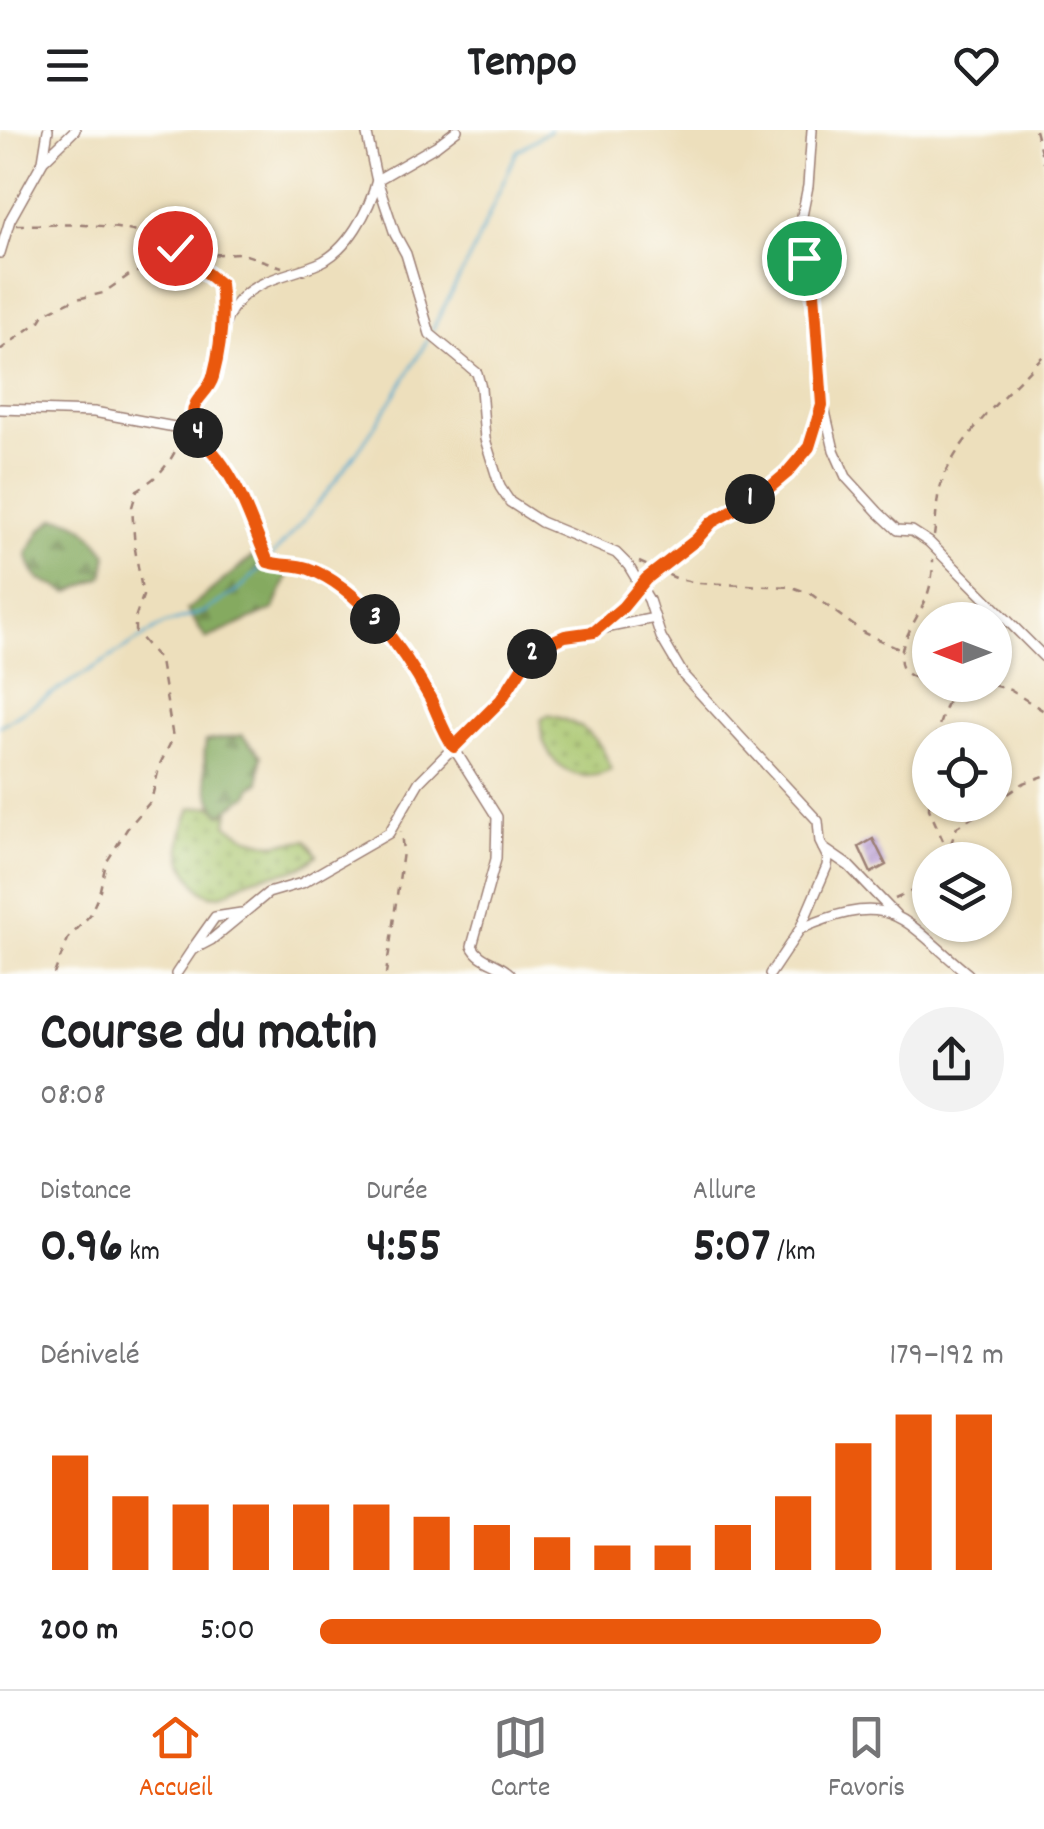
<!DOCTYPE html>
<html lang="fr">
<meta charset="utf-8">
<style>
body{margin:0;font-family:Dekko,sans-serif;background:#f2f2f2;color:#202124;height:100vh;display:flex;flex-direction:column;font-size:38px;white-space:nowrap}
*{box-sizing:border-box;margin:0}
p{font-size:32px;color:#757577}
.icon{flex:none;width:55px;height:55px;fill:none;stroke:currentColor;stroke-width:2;stroke-linecap:round;stroke-linejoin:round}
.map{position:relative;height:844px;overflow:hidden}
.panel{display:flex;flex-direction:column;background:#fff;flex:1}
.panel>*{flex:none}
.needle{width:65px;rotate:270deg}
.controls{position:absolute;left:912px;top:472px;display:grid;gap:20px}
.controls a{display:grid;place-items:center;width:100px;height:100px;border-radius:50%;background:#fff;box-shadow:0 2px 8px #0004;font-size:50px}
.pin{position:absolute;display:grid;place-items:center;width:85px;height:85px;color:#fff;margin:-42px;border:5px solid #fff;border-radius:50%;box-shadow:0 2px 10px #0007}
.km{position:absolute;width:50px;height:50px;margin:-25px;border-radius:50%;background:#222;color:#fff;font-size:28px;line-height:50px;text-align:center}
.round{display:grid;place-items:center;flex:none;width:105px;height:105px;border-radius:52px;background:#f2f2f2}
.overview{display:flex;align-items:center;justify-content:space-between;height:170px;padding:0 40px}
h1{font-size:55px;font-weight:700;line-height:75px}
.figures{display:grid;grid-template-columns:repeat(3,1fr);gap:15px;height:170px;padding:10px 40px}
.figures div{display:grid;align-content:center}
.figures b{font-size:50px;font-weight:700}
.figures small{font-size:28px;font-weight:400}
.figures p{font-size:28px}
.chart{height:280px;padding:20px 40px}
.chart p{display:flex;justify-content:space-between}
.chart svg{width:100%;height:180px;margin-top:10px;stroke:#ea580c;stroke-width:6}
ul{padding:0 40px;list-style:none;font-size:32px}
li{display:grid;grid-template-columns:160px 120px 1fr;align-items:center;height:75px}
li i{height:25px;border-radius:12px;background:#ea580c}
header{display:flex;justify-content:space-between;align-items:center;height:130px;padding:0 40px;background:#fff;font-size:45px;font-weight:700}
.dock{display:flex;justify-content:space-around;align-items:center;height:140px;border-top:2px solid #e0e0e0;background:#fff;font-size:28px;color:#757577}
.dock a{display:grid;justify-items:center;gap:5px}
.dock .current{color:#ea580c}
.map>svg:first-child{display:block}
</style>
<header><svg class="icon" aria-label="menu" viewBox="0 0 24 24"><path d="M4 6h16M4 12h16M4 18h16"/></svg>Tempo<svg class="icon" aria-label="heart" viewBox="0 0 24 24"><path d="M12 20l-8-8c-3-5 5-10 8-4 3-6 11-1 8 4z"/></svg></header>
<div class="map">
<svg width="1044" height="844" viewBox="0 0 1044 844">
<defs>
<pattern id="grass-dots" width="8" height="8" patternUnits="userSpaceOnUse" patternTransform="scale(2.5)"><rect width="8" height="8" fill="#a7c56c"/><path d="M2 2h.1M6 6h.1" fill="none" stroke="#8a9f59" stroke-width="1.8" stroke-linecap="round"/></pattern>
<pattern id="forest-firs" width="22" height="20" patternUnits="userSpaceOnUse" patternTransform="scale(2.5)"><rect width="22" height="20" fill="#85aa60"/><path d="M5 1l3.5 6h-7zM16 11l3.5 6h-7z" fill="#6f8a4f"/></pattern>
<pattern id="building-hatch" width="6" height="6" patternUnits="userSpaceOnUse" patternTransform="scale(2.5)"><rect width="6" height="6" fill="#b495d4"/><path d="M-1 1l2-2M0 6l6-6M5 7l2-2" fill="none" stroke="#9479ac"/></pattern>
</defs>
<rect width="100%" height="100%" fill="#fdfcf7"/>
<filter id="ink" filterUnits="userSpaceOnUse"><feTurbulence type="fractalNoise" baseFrequency=".01" numOctaves="2"/><feDisplacementMap in="SourceGraphic" scale="20" xChannelSelector="R" yChannelSelector="G"/><feConvolveMatrix kernelMatrix="1 2 1 2 8 2 1 2 1" color-interpolation-filters="sRGB"/></filter>
<filter id="wash" filterUnits="userSpaceOnUse"><feTurbulence type="fractalNoise" baseFrequency=".0048" numOctaves="4" result="noise"/><feDisplacementMap in="SourceGraphic" scale="40" xChannelSelector="R" yChannelSelector="G"/><feGaussianBlur stdDeviation="2.25" result="paint"/><feColorMatrix in="noise" values="0 0 0 0 0 0 0 0 0 0 0 0 0 0 0 0 0 1.4 0 .05"/><feComposite in="paint" operator="in"/></filter>
<g filter="url(#wash)">
<rect width="100%" height="100%" fill="#eddfbc"/>
<g fill="url(#grass-dots)" stroke="#78724c" stroke-width="2.5">
<path d="M548,585C581,592 601,606 611,640C574,659 539,630 541,590Z"/>
<path d="M212,676L221,683L229,681L227,695L249,708L272,714L307,710L317,725C291,750 273,739 246,751C233,757 226,768 210,765C203,763 197,756 193,750C174,726 180,705 191,678Z"/>
</g>
<g fill="url(#forest-firs)" stroke="#686446" stroke-width="2.5">
<path d="M55,388C81,388 92,405 107,424L103,447L68,463C43,446 37,460 27,424L41,400Z"/>
<polygon points="262,419 268,433 290,440 274,479 206,509 187,480"/>
<path d="M242,605L261,626L259,653L251,657L249,665L221,684C205,669 202,632 206,611Z"/>
</g>
<g fill="none" stroke-linecap="round" stroke-linejoin="round">
<g stroke="#52a9ce" stroke-width="2.5">
<polyline points="432,200 474,119 517,21 550,0"/>
<path d="M270,428C333,362 385,286 429,207"/>
<polyline points="0,596 164,494 204,482 241,458 265,433"/>
</g>
</g>
<g id="blocks">
<polygon fill="url(#building-hatch)" points="873,709 886,735 871,743 859,717"/>
</g>
</g>
<g filter="url(#ink)">
<use href="#blocks" fill-opacity="0" stroke="#9c7f74" stroke-width="2.5"/>
<g fill="none" stroke-linecap="round" stroke-linejoin="round">
<g stroke="#9c7f74" stroke-width="12">
<g id="street">
<polyline points="366,0 376,47 395,104 406,124 430,204 477,243 481,258 485,309 500,357 510,372 541,392 616,423 628,435 649,470 661,507 684,546 818,691 820,712 828,728 827,736 800,799 770,844"/>
<path d="M457,0L436,16L377,50C370,79 347,122 317,134C293,144 260,149 241,168C214,196 224,227 211,253C203,269 190,271 194,292C199,317 232,344 244,368C254,389 259,412 268,433L311,440L345,459L369,482L392,509L429,566L448,609L497,687L496,729L472,816C480,832 498,832 510,844"/>
<polyline points="812,0 808,56 800,96 804,127 813,148 818,251 834,320 846,347 878,382 897,400 912,401 929,412 1044,527"/>
<polyline points="45,29 75,0"/>
<polyline points="0,123 10,90 43,31 48,0"/>
<polyline points="0,279 94,282 196,301"/>
<polyline points="823,718 849,736 896,785"/>
<path d="M800,799C894,759 899,787 968,844"/>
<polyline points="193,818 215,787 241,783"/>
<polyline points="176,844 192,820 211,810 268,763 302,753 389,703 419,652 501,569 526,531 539,517 565,506 655,488"/>
</g>
</g>
<g stroke="#9c7f74" stroke-width="2.5" stroke-dasharray="8 8" stroke-linecap="butt">
<polyline points="1035,0 1044,33"/>
<path d="M16,95C68,95 132,89 177,120C192,130 206,143 220,154L222,181"/>
<polyline points="0,220 40,191 45,183 73,170 103,163 132,143 204,125 240,123 282,137"/>
<path d="M934,406C936,393 936,380 938,367C947,315 1008,263 1044,225"/>
<polyline points="639,432 678,449 698,453 792,457 811,464 864,503 899,519"/>
<polyline points="649,448 697,411 712,392 762,363 787,343 809,317 818,285"/>
<polyline points="611,488 633,465"/>
<path d="M930,550C872,548 916,493 926,469C931,455 933,444 933,429"/>
<polyline points="993,555 1010,560 1044,581"/>
<polyline points="934,610 946,575 959,555"/>
<polyline points="930,626 929,679 948,722"/>
<polyline points="995,673 1024,653 1044,646"/>
<polyline points="945,730 957,697 992,675"/>
<polyline points="895,769 930,753"/>
<path d="M54,844L68,809L90,785L99,764L106,733L127,699L151,671L160,634L173,608L160,531L135,501V488L143,466L135,419L132,377L137,360C159,347 173,331 181,307"/>
<polyline points="386,844 403,722 401,701"/>
</g>
<use href="#street" stroke="#fff" stroke-width="9"/>
</g>
</g>
<g fill="none" stroke-linecap="round" stroke-linejoin="round" filter="url(#ink)">
<g stroke="#fff" stroke-width="20">
<path id="route" d="M175,118L220,154C224,186 221,217 213,247C208,264 191,269 193,288C195,304 207,315 217,327C242,359 252,395 268,432C281,436 295,434 307,438C360,457 403,519 430,568C438,584 443,602 454,617L501,570L526,531L540,517L565,506L594,502L623,477L646,449L696,410L712,392L762,364L787,343L809,317L822,275L813,148L804,128"/>
</g>
<use href="#route" stroke="#ea580c" stroke-width="12"/>
</g>
</svg>
<div class="controls">
<a><svg class="needle" viewBox="-14 -14 28 28"><path d="M0-13l5 13h-10z" fill="#e53935"/><path d="M0 13l5-13h-10z" fill="#757577"/></svg></a>
<a><svg class="icon" aria-label="locate" viewBox="0 0 24 24"><circle cx="12" cy="12" r="6"/><path d="M12 2v4M12 18v4M2 12h4M18 12h4"/></svg></a>
<a><svg class="icon" aria-label="layers" viewBox="0 0 24 24"><path d="M12 4l9 5-9 5-9-5zM3 14l9 5 9-5"/></svg></a>
</div>
<div class="pin" style="left:804px;top:128px;background:#1e9e55"><svg class="icon" aria-label="arrive" viewBox="0 0 24 24"><path d="M6 21V4h12l-3 4 3 4H6"/></svg></div>
<div class="pin" style="left:175px;top:118px;background:#d93025"><svg class="icon" aria-label="check" viewBox="0 0 24 24"><path d="M5 12l5 5 9-10"/></svg></div>
<b class="km" style="left:750px;top:369px">1</b>
<b class="km" style="left:532px;top:524px">2</b>
<b class="km" style="left:375px;top:489px">3</b>
<b class="km" style="left:198px;top:303px">4</b>
</div>
<section class="panel">
<div class="overview"><div><h1>Course du matin</h1><p>08:08</p></div><a class="round"><svg class="icon" aria-label="share" viewBox="0 0 24 24"><path d="M12 15V3M7 8l5-5 5 5M5 13v7h14v-7"/></svg></a></div>
<div class="figures">
<div><p>Distance</p><b>0.96<small> km</small></b></div>
<div><p>Durée</p><b>4:55</b></div>
<div><p>Allure</p><b>5:07<small> /km</small></b></div>
</div>
<div class="chart"><p><span>Dénivelé</span>179–192 m</p>
<svg viewBox="0 0 160 44" preserveAspectRatio="none"><path d="M5 44V16M15 44V26M25 44V28M35 44V28M45 44V28M55 44V28M65 44V31M75 44V33M85 44V36M95 44V38M105 44V38M115 44V33M125 44V26M135 44V13M145 44V6M155 44V6"/></svg>
</div>
<ul>
<li><b>200 m</b>5:00<i style="width:82%"></i></li>
</ul>
</section>
<nav class="dock">
<a class="current"><svg class="icon" aria-label="home" viewBox="0 0 24 24"><path d="M3 11l9-7 9 7M6 9v11h12V9"/></svg>Accueil</a>
<a><svg class="icon" aria-label="map" viewBox="0 0 24 24"><path d="M3 6l6-2 6 2 6-2v14l-6 2-6-2-6 2zM9 4v14M15 6v14"/></svg>Carte</a>
<a><svg class="icon" aria-label="saved" viewBox="0 0 24 24"><path d="M7 4h10v16l-5-4-5 4z"/></svg>Favoris</a>
</nav>
